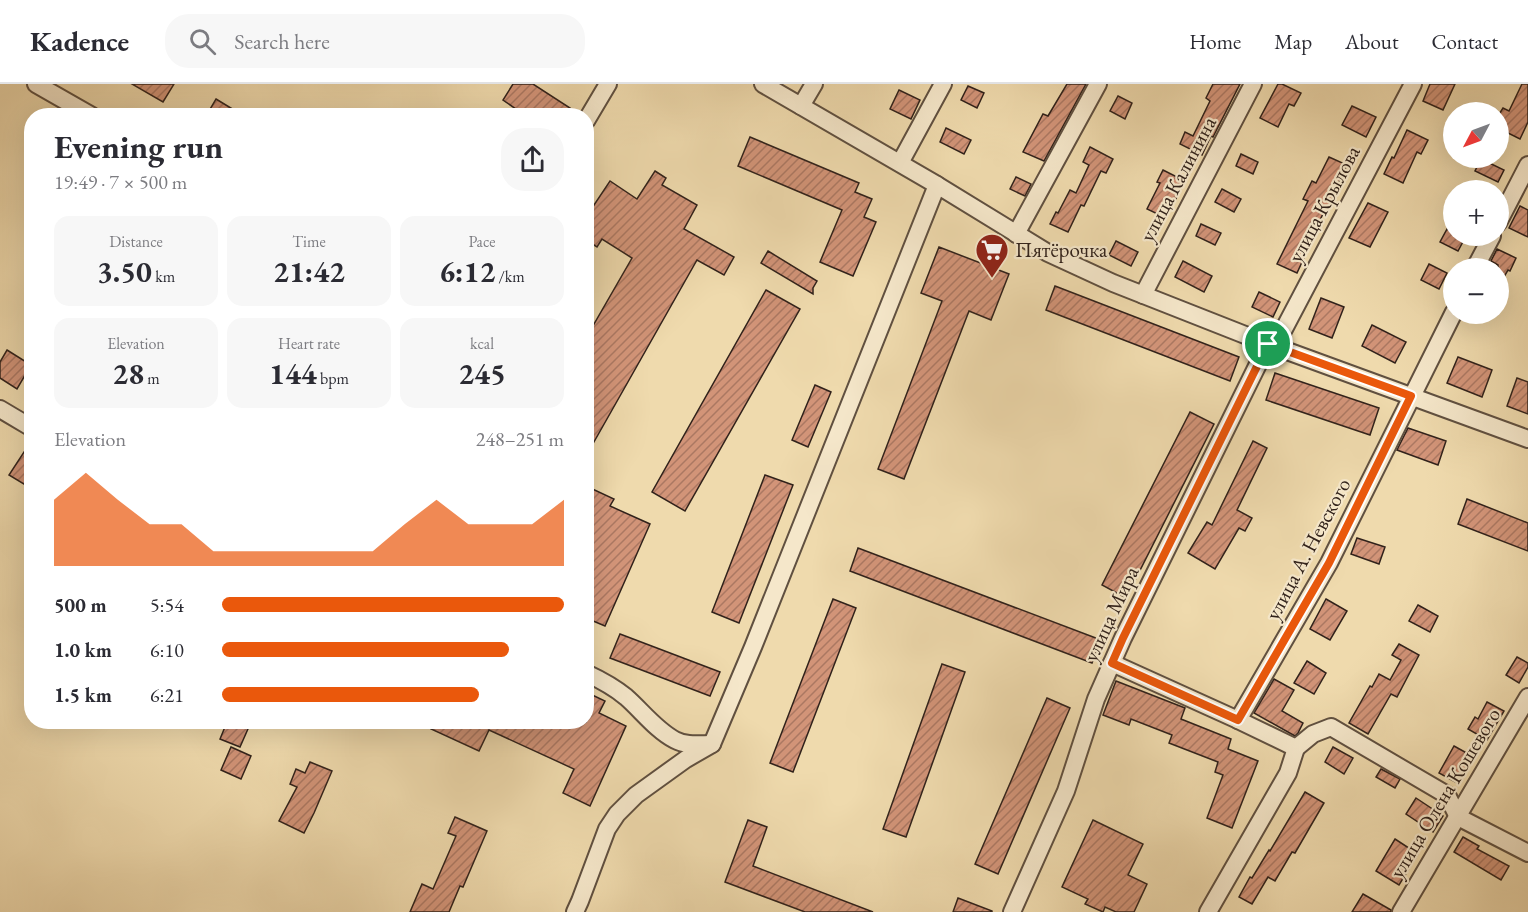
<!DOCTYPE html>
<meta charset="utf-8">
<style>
body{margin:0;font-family:"EB Garamond",serif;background:#f7f7f7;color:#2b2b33;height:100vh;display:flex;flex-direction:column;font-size:22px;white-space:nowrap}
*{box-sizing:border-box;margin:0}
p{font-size:20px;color:#7c7c81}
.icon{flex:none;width:33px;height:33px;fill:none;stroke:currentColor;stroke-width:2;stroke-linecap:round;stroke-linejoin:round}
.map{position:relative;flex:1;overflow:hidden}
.panel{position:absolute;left:24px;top:24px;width:570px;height:621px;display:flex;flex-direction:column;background:#fff;border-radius:24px;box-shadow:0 6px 24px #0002}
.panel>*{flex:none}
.needle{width:39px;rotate:229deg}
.controls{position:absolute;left:1443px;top:18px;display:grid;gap:12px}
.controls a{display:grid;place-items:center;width:66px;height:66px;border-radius:50%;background:#fff;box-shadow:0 6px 24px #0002;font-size:30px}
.pin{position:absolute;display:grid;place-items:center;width:51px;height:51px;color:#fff;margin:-26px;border:3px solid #fff;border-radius:50%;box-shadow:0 2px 6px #0007}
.round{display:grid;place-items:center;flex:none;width:63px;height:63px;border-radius:24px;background:#f7f7f7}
.headline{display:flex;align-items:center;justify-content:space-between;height:102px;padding:0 30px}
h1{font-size:33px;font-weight:700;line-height:45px}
.stats{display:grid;grid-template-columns:repeat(3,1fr);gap:9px;height:102px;padding:6px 30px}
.stats div{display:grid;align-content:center;border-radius:15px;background:#f7f7f7;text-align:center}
.stats b{font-size:30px;font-weight:700}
.stats small{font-size:16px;font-weight:400}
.stats p{font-size:16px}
.chart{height:168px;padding:12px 30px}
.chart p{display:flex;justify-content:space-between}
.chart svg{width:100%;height:108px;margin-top:6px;fill:#ea580c;opacity:.7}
ul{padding:0 30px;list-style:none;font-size:20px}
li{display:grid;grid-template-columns:96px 72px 1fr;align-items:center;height:45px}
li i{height:15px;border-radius:8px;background:#ea580c}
header{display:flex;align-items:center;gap:36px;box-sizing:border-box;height:84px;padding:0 30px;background:#fff;border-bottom:2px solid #e1e1e2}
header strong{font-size:28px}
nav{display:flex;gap:33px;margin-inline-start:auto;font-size:21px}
.search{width:420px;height:54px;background:#f7f7f7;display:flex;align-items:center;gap:15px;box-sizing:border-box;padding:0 21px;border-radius:24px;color:#7c7c81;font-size:22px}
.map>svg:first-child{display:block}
</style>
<header>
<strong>Kadence</strong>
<div class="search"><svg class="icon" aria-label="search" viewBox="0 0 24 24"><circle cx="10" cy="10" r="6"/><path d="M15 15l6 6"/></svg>Search here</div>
<nav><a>Home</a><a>Map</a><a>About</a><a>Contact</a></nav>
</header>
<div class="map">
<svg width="1528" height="828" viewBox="0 0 1528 828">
<defs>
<pattern id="building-hatch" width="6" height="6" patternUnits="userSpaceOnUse" patternTransform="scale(1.5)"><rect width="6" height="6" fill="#d29478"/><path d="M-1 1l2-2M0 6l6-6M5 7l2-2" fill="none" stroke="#ab7862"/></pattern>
</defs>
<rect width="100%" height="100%" fill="#efdaad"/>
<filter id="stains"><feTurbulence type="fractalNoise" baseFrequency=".00333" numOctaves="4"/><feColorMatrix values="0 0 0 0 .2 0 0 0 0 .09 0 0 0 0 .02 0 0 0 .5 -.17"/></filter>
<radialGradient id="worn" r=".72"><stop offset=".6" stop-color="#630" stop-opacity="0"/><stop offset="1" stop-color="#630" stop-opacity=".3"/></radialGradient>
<g fill="url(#building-hatch)" stroke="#31221b" stroke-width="1.5">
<polygon points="132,0 174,0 163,18"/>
<polygon points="513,0 533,0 570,24 565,32 526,32 503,16"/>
<polygon points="1067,0 1086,0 1044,77 1023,68 1043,30 1048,32"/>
<polygon points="1213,0 1240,0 1213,53 1211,52 1202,71 1180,60 1185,48 1193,52 1210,17 1206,14"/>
<polygon points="1278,0 1282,0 1301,9 1294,22 1289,20 1278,43 1260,34"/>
<polygon points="1430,0 1455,0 1443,26 1423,17"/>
<polygon points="1522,0 1528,0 1528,38 1520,55 1498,44 1498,32 1503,24 1509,27"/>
<polygon points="968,2 984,9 977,24 961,16"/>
<polygon points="899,6 920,16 911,35 890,25"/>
<polygon points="1118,12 1132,19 1125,35 1110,27"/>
<polygon points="216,15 244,32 206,32"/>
<polygon points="1352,22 1376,33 1366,53 1342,41"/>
<polygon points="946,44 971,56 964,70 940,58"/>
<polygon points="1407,46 1428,56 1421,70 1417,68 1403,99 1384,90 1392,73 1394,74"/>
<polygon points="750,53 859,99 855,108 872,115 864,133 876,138 853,192 820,178 842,126 738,82"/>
<polygon points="1090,63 1113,75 1106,89 1101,87 1084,122 1081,121 1068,148 1050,140 1056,128 1058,129 1070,106 1076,109 1089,81 1083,78"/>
<polygon points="1241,70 1258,78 1253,90 1236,82"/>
<polygon points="1329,73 1347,81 1334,108 1337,109 1328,127 1325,126 1306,164 1308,165 1297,189 1277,180 1308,117 1303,115 1312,97 1316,99"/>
<polygon points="1481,75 1504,86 1498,98 1475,87"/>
<polygon points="1163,86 1185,97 1166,134 1147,125 1160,99 1157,98"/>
<polygon points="655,87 666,94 662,101 697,121 684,145 734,173 724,191 697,176 586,372 586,254 632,174 602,155 597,163 586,156 586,133 610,97 637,115"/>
<polygon points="1016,93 1031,100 1025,112 1010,105"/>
<polygon points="1222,105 1241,115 1234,128 1215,118"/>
<polygon points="1368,119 1388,128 1370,163 1349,154"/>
<polygon points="1520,122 1528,126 1528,153 1509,144"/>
<polygon points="1201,140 1221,149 1215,161 1196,152"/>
<polygon points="1447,145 1454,149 1454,152 1459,152 1465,154 1458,167 1440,158"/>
<polygon points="1116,157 1138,168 1131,182 1109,171"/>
<polygon points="939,163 1009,190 991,236 969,227 904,395 878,385 942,217 921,209"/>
<polygon points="1497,165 1516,174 1510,187 1508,186 1498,203 1498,181 1491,177"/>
<polygon points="768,167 817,197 813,204 813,210 761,179"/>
<polygon points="1183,177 1212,192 1204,208 1175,193"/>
<polygon points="1429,180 1447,189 1439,205 1421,196"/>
<polygon points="1055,202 1239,273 1230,297 1046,226"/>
<polygon points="766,206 800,225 685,427 652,408"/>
<polygon points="1259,208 1280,218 1273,233 1252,223"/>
<polygon points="1321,214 1344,223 1332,254 1309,245"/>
<polygon points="1372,241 1406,258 1395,279 1362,262"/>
<polygon points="7,266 31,281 17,305 0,294 0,278"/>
<polygon points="1458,273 1492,286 1482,313 1447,299"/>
<polygon points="1275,289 1379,324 1370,351 1266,316"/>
<polygon points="1517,294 1528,298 1528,330 1507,322"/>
<polygon points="815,301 831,308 808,363 792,356"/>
<polygon points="1190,328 1214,340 1126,514 1102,501"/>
<polygon points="1408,344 1446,357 1438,381 1397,366"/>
<polygon points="1253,357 1267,364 1237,426 1252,434 1245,447 1239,444 1215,485 1188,469 1207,438 1212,441"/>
<polygon points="24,368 32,374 32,405 9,391"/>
<polygon points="765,391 793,401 739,539 712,528"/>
<polygon points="586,402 614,415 610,422 650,440 605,542 586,534"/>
<polygon points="1467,415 1528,439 1528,467 1458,440"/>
<polygon points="1357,454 1385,463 1379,480 1351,470"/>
<polygon points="858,464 1101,556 1092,579 850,487"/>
<polygon points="833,515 856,524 793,688 770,679"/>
<polygon points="1326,515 1347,527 1330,556 1310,545"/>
<polygon points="1418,521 1438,532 1430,548 1409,537"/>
<polygon points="620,550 720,588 710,612 610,574"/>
<polygon points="1399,560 1419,571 1397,613 1391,610 1368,650 1349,639 1370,602 1372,603 1379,590 1390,596 1401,576 1392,571"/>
<polygon points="1517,573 1528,579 1528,583 1519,599 1506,591"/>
<polygon points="1307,577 1326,589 1314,610 1294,599"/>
<polygon points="942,580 965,588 906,753 883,745"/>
<polygon points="1274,595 1294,606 1282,627 1303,639 1298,649 1295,652 1254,629"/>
<polygon points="1116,597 1185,624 1181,635 1231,655 1228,665 1258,677 1232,744 1207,734 1223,691 1215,688 1218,678 1169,659 1172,651 1131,635 1129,641 1103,631"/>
<polygon points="586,608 605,617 599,629 626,642 590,722 563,709 574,685 489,646 479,667 431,645 435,638 586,638"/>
<polygon points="1047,614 1070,624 998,790 975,780"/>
<polygon points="1487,618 1504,627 1487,656 1468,645 1475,633 1478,635"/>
<polygon points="227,638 251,638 240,663 220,655"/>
<polygon points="1454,662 1474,673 1459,700 1439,689"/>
<polygon points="231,663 251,672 241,695 221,686"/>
<polygon points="1333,663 1353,674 1344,690 1325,678"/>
<polygon points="310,678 332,687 314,729 304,749 279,737 297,703 290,700 296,685 305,689"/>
<polygon points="1381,685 1400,695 1395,704 1376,693"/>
<polygon points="1305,708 1324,719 1295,769 1292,768 1275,797 1268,793 1252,820 1239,813 1250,793 1252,794 1269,766 1270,767"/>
<polygon points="1416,714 1443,732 1433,748 1406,730"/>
<polygon points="455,733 487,747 463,803 460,802 449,828 410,828 422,800 433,805 456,752 448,749"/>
<polygon points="748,736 767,743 753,782 873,828 805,828 725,798"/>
<polygon points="1093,736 1143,760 1128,791 1147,800 1134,828 1116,828 1105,823 1103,828 1085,820 1088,815 1062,803"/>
<polygon points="1463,753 1479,762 1477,765 1509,782 1501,796 1454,768"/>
<polygon points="1395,755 1418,770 1399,801 1376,787"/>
<polygon points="1363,810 1391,826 1391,828 1352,828"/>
<polygon points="958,814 992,827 992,828 953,828"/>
</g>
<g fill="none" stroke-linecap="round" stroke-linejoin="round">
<g stroke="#605040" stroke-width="20">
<g id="street">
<polyline points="36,0 92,32"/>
<polyline points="763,0 937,101 1048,169 1113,199 1268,260 1528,355"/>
<polyline points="801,22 814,0"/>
<polyline points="586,37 608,0"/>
<polyline points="900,79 943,0"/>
<polyline points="1498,139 1528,81"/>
<polyline points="1016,150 1098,0"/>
<polyline points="1475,184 1492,152"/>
<polyline points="1143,211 1253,0"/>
<polyline points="1275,262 1413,0"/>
<polyline points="0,325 32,344"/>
<polyline points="1112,579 1238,636 1296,664 1313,650 1331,643 1447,711 1458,733 1528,769"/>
<path d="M586,589C601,596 614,603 626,613C642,627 656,646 675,656C686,662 699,660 712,660"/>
<polyline points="1238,636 1329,479 1454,228"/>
<polyline points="575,828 580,817 607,745 617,730 636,711 686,675 712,660 753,563 937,101"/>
<polyline points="1012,828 1066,707 1096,615 1123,554 1268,260"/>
<polyline points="1208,828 1288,689 1296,664"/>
<polyline points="1401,828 1528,613"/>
</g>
</g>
<use href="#street" stroke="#f5e7ca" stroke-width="16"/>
</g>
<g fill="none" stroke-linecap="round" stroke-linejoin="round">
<g stroke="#fff" stroke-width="12">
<polygon id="route" points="1268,260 1411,312 1329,479 1238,636 1112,579 1123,554"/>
</g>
<use href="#route" stroke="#ea580c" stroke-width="8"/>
</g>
<defs>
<g id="supermarket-pin" transform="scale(1.725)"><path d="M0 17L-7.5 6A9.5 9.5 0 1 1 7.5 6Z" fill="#8f2418" stroke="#f5e7ca"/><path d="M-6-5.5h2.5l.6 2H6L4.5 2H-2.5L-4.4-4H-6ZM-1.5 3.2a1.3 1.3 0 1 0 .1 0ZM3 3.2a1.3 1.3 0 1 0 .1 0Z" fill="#fff"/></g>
</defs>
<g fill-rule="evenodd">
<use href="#supermarket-pin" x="992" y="166"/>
</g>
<g text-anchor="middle" stroke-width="4.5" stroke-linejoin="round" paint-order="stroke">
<g font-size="21" fill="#31221b" stroke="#f5e7ca">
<text transform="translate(1178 95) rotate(-62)" y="7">улица Калинина</text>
<text transform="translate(1324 120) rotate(-62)" y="7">улица Крылова</text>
<text transform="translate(1308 465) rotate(-62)" y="7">улица А. Невского</text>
<text transform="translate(1111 530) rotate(-65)" y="7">улица Мира</text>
<text transform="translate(1445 709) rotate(-59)" y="7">улица Олена Кошевого</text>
</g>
<g font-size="21" fill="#31221b" stroke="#f5e7ca" text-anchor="start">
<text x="1015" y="173">Пятёрочка</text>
</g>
</g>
<rect width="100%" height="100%" filter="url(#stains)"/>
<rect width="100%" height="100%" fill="url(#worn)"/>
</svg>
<div class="controls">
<a><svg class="needle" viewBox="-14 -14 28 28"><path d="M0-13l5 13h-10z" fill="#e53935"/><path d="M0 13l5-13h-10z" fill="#7c7c81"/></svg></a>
<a>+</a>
<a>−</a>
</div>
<div class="pin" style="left:1268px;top:260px;background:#1e9e55"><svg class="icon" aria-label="arrive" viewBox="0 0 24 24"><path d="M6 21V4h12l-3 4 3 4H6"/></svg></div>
<section class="panel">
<div class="headline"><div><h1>Evening run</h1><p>19:49 · 7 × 500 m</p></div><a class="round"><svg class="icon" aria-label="share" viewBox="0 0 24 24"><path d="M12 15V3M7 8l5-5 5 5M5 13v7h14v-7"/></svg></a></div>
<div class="stats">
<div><p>Distance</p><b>3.50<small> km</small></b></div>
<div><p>Time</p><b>21:42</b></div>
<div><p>Pace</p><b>6:12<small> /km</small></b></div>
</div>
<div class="stats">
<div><p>Elevation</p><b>28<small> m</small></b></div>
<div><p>Heart rate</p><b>144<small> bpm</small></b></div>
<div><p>kcal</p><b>245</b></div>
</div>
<div class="chart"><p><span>Elevation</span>248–251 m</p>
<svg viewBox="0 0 160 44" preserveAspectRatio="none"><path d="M0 44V17L10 6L20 17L30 27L40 27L50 38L60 38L70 38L80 38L90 38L100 38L110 27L120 17L130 27L140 27L150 27L160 17V44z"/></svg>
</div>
<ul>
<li><b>500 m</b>5:54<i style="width:100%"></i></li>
<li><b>1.0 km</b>6:10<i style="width:84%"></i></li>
<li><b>1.5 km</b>6:21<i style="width:75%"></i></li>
</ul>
</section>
</div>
